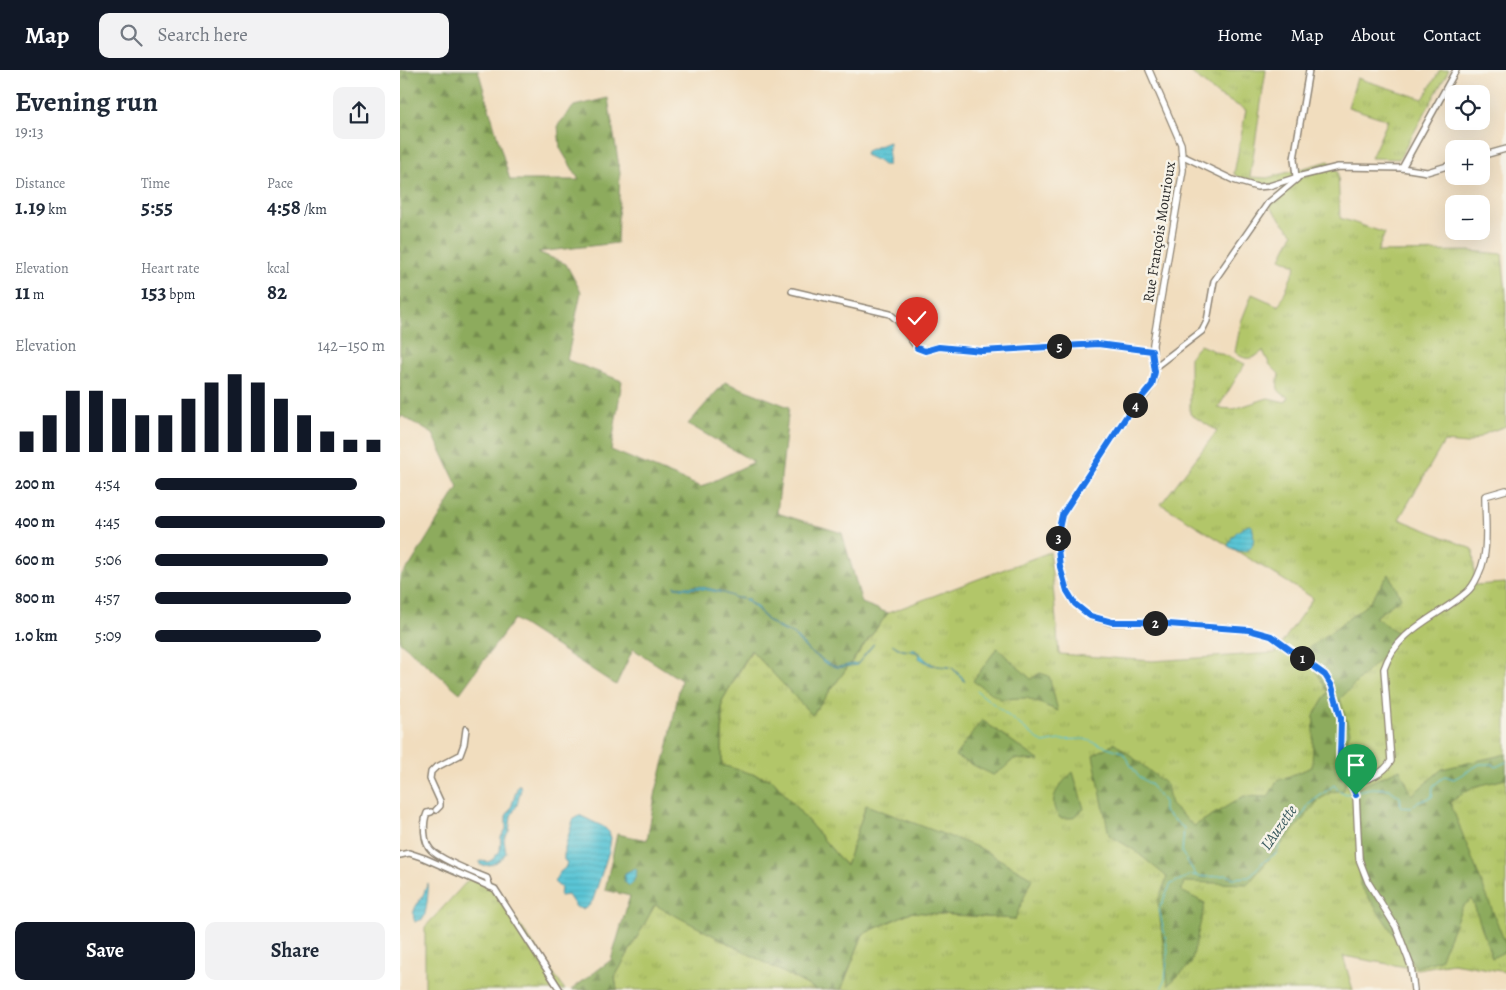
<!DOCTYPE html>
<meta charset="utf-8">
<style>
body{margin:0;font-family:Alegreya,serif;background:#f2f2f3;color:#1f2937;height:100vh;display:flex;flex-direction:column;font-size:19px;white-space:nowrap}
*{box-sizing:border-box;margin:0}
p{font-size:16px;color:#747a83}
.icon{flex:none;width:28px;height:28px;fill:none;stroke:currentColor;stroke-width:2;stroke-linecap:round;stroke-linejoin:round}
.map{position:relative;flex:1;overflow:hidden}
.panel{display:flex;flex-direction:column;background:#fff;width:400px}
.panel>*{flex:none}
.buttons{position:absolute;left:1045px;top:15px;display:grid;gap:10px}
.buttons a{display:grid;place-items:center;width:45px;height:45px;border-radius:10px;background:#fff;box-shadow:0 5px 20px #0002;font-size:25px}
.pin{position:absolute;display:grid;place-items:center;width:42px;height:42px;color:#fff;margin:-51px -21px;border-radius:50% 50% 50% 0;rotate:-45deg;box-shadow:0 0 5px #0007}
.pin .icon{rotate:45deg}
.km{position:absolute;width:25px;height:25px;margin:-12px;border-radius:50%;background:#222;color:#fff;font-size:14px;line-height:25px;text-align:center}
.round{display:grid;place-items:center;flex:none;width:52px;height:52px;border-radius:10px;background:#f2f2f3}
.head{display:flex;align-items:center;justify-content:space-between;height:85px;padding:0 15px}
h1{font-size:28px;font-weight:600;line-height:38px}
.figures{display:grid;grid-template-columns:repeat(3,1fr);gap:8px;height:85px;padding:5px 15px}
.figures div{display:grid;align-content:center}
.figures b{font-size:21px;font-weight:600}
.figures small{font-size:14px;font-weight:400}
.figures p{font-size:14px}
.chart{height:140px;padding:10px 15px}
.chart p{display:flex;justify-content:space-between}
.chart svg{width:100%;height:90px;margin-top:5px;stroke:#111827;stroke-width:6}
.button{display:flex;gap:10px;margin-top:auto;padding:10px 15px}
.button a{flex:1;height:58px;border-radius:10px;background:#111827;color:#fff;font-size:20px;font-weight:600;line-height:58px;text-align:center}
.button a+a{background:#f2f2f3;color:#1f2937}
ul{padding:0 15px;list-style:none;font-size:16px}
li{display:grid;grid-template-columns:80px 60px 1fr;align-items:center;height:38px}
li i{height:12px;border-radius:6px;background:#111827}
header{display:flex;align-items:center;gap:30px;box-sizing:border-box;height:70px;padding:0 25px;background:#111827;color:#fff}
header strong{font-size:24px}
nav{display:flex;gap:28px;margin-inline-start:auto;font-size:18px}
.search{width:350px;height:45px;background:#f2f2f3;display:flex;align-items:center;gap:12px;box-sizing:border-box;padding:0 18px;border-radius:10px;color:#747a83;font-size:19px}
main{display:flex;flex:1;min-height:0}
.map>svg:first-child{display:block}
</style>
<header>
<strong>Map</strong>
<div class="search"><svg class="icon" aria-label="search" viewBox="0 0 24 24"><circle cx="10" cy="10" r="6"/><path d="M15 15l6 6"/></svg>Search here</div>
<nav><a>Home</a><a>Map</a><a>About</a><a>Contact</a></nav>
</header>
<main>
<section class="panel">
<div class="head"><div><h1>Evening run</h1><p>19:13</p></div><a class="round"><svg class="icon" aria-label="share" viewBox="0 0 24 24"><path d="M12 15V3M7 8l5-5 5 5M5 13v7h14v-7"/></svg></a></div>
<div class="figures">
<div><p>Distance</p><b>1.19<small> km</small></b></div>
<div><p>Time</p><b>5:55</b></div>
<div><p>Pace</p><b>4:58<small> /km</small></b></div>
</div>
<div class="figures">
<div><p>Elevation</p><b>11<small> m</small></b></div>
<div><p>Heart rate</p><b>153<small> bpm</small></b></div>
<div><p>kcal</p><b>82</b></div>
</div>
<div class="chart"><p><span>Elevation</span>142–150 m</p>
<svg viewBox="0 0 160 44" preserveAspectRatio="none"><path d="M5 44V34M15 44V26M25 44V14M35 44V14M45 44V18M55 44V26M65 44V26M75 44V18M85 44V10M95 44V6M105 44V10M115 44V18M125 44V26M135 44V34M145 44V38M155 44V38"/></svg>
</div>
<ul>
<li><b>200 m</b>4:54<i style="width:88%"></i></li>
<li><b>400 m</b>4:45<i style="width:100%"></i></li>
<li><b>600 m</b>5:06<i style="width:75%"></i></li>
<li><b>800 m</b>4:57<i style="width:85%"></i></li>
<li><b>1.0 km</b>5:09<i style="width:72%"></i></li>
</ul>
<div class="button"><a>Save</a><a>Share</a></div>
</section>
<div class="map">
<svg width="1106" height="920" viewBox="0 0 1106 920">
<defs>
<pattern id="grass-tufts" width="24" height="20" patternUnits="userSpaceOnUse" patternTransform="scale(1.25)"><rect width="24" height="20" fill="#b2c669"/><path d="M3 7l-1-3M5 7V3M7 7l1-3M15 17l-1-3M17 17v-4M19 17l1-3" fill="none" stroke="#99aa5b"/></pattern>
<pattern id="forest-firs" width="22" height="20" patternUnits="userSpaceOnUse" patternTransform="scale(1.25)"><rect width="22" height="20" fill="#8dab5d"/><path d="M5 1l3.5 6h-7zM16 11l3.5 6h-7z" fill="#738b4d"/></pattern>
<pattern id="water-rules" width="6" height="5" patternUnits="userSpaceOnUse" patternTransform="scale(1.25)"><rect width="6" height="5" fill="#5ac5d5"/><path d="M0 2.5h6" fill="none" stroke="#4ea9b7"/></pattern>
</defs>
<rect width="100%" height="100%" fill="#f7f3e8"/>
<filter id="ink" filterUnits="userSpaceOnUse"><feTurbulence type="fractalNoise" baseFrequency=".02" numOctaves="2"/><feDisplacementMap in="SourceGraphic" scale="10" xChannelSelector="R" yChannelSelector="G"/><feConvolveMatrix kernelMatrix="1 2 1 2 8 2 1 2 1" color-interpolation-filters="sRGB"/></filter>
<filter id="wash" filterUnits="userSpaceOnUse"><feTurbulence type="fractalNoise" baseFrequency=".0096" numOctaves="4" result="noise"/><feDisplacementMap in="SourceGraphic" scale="20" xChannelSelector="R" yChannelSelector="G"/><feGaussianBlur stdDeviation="1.12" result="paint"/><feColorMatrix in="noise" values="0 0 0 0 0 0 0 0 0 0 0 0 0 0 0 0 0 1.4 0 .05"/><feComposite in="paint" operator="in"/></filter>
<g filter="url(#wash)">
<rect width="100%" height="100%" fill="#f1ddbe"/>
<g fill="url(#grass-tufts)" stroke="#6e784a">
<path d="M788,0H866L850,107L867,108L929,91L938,102L940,148L985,163L977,182L1070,181L1102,184L1106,224V356L1089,362L1067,374L1044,372L999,449L1073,479L1075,515L1106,513V902L1053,893L1017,899L943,886L953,920H441L463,864L511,842L615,849L466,736L446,796L373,710L322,696V631L352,580L412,645L488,543L650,482L659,584L752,591L875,583L913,528L761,434L817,361L790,344V286L800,275L845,294L818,338L834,339L868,328L886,332L888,327C875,321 877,317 879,304L870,295L863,281C853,289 846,292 835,282L841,252L852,224L879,236L896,196L881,188L893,164L870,137L884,116C866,114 849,115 834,104L846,40L818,25Z"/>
<polygon points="1040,0 1049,0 999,89 971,88 988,50 948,37 957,8 1023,29"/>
<polygon points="70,808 95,819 165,920 25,920 25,857"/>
<polygon points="255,834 417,920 217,920 215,907"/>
</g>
<g fill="url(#forest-firs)" stroke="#5c6b44">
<polygon points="0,0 78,0 110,110 179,110 160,78 158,55 174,36 208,28 220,103 217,173 138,182 166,194 181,222 167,290 222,311 211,380 301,417 354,392 288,354 325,312 389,337 377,443 442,463 462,533 488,543 412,645 351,580 322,631 322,695 373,710 446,796 466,735 580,778 632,808 615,849 511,842 463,864 441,920 417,920 255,835 215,907 217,920 171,920 211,890 230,826 205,820 217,764 247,770 256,721 267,680 281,610 233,579 216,615 114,549 60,623 0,572 0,506 11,494 58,417 33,364 2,346 0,348"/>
<polygon points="989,504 1001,528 975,547 999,564 980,589 940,629 950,662 936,694 946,707 944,720 932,722 920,729 848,814 784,812 781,821 805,833 791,894 768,915 758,831 767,807 734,780 709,765 693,685 715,673 767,715 771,735 794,756 844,726 868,727 877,711 912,697 914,645 928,622 905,581 968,534"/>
<polygon points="597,578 631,609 640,603 649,606 658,641 627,628 600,629 573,611"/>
<polygon points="582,650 640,691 614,689 603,699 593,705 555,686"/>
<polygon points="1106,684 1106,709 1073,717 1050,732 1106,875 1106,881 1092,888 1072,829 1062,837 1040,890 1016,897 960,815 961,788 957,718 1000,699 1012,725 1042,699"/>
<path d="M673,702L684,739L672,748H660C645,730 659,715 673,702Z"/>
</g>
<g fill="url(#water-rules)" stroke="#427880">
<polygon points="489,72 488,95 483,95 478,91 465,85 466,81"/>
<path d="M849,455L852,456C858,477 848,489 828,476C832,464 838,460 849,455Z"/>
<polygon points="274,516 289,517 298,516 320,521 337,528 349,529 348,531 357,537 366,549 378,557 394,564 409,581 421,588 425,592 437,597 458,593 473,574 474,574 457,595 438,598 423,593 421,589 407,580 392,564 379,559 365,549 358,540 343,528 336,528 323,523 296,518 289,519 274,517"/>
<path d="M492,574C498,577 504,583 513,579C521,583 524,590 532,594C543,600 547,591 558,603C562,606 563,608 565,612L552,598L531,595L519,588L518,583C506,578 505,585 492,574Z"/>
<path d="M118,715H120L121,719L117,735L111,746L109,761L104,769L106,783C99,792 91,797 80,795V791L88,792L92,790L100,781L101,767L106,759V746L111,738Z"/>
<path d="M179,745L204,757L209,762L211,768L209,781L193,830C188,838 185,841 176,837L168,825L160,826L161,818L154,812L159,803L165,798L167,793L164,790C163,779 170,762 173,750Z"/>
<path d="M235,798L237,801C235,806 234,814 229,816L224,811L225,803Z"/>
<path d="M28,813C29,819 26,846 23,849C21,850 16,851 15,852C10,841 18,834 23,825C25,821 26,817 28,813Z"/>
</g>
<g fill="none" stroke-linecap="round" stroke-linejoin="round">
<g stroke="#5ac5d5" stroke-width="1">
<polyline points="577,621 643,673 660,670 684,669 722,682 738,706 750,714 764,732 764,742 784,758 782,783 796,805"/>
<polyline points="956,721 973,718 989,719 1000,727 1001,737 1011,738 1016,733 1032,727 1033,716 1045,706 1054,709 1080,694 1093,694 1096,697 1106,692"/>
<polyline points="761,920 765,909 768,881 759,839 771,814 791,805 807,807 827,805 833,808 849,807 863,792 877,783 881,769 905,742 908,735 934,715 938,720 946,724 953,722"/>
</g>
</g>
</g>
<g filter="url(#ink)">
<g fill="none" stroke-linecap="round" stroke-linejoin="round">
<g stroke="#8e8474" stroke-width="8">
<g id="minor">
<polyline points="783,86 833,110 857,117 869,116 901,106 938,97 1002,98 1027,102 1054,94"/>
<polyline points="1081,86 1106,79"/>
<polyline points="1002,98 1056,0"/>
<polyline points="896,107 894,89 909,0"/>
<polyline points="392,221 490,244 497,250 517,278 525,281 539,277 582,281 698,274 752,281"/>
<polyline points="755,297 802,261 807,251 814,211 868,133 897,109"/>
<polyline points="36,740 40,736 40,731 30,709 31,702 35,698 60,685 64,674 66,659"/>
<path d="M31,742L27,743C23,752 23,772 31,780C40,789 74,803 87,808L90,817"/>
<polyline points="0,785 9,783 24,788 95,819 160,920"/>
</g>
</g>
<g stroke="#8e8474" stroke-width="8">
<g id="tertiary">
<polyline points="749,0 781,74 783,100 753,274 753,288 755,302 754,311 747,323 728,344 662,445 658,463 658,478 660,497 667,521 675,534 690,546 712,553 741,552 849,560 871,566 925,605 932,616 941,648 940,688 956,725 959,789 968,812 996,857 1011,896 1014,920"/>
<path d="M951,714C967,709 982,706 991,691L984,599C997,559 1038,547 1067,522C1075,515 1082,498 1084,488C1088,468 1085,446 1085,426L1106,420"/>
</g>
</g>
<use href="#minor" stroke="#fff" stroke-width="5"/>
<use href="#tertiary" stroke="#fff" stroke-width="5.5"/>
</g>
</g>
<g fill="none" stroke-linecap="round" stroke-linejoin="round" filter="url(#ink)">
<g stroke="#fff" stroke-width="10">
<polyline id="route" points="517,278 525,281 539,277 582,281 698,274 752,281 755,302 752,315 728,344 662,445 658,463 658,478 660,497 667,521 675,534 690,546 712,552 741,552 849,560 871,566 925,605 932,616 941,648 940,688 956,725"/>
</g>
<use href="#route" stroke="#1a73e8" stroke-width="6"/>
</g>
<g text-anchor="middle" stroke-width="5" stroke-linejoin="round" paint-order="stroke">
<g font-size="15" fill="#2b2b2b" stroke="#f7f3e8">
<text transform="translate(759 162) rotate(-81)" y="5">Rue François Mourioux</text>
</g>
<g font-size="16" font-style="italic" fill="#39595e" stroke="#f7f3e8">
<text transform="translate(878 757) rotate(-55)" y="6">L'Auzette</text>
</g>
</g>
</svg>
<div class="buttons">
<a><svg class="icon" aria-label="locate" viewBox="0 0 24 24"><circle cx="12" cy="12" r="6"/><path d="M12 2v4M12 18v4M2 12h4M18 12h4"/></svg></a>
<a>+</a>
<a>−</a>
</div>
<div class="pin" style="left:956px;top:725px;background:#1e9e55"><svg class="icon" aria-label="arrive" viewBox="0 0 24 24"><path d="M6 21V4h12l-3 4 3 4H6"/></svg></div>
<div class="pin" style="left:517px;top:278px;background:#d93025"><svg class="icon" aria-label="check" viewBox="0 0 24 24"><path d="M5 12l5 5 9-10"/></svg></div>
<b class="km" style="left:902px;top:588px">1</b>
<b class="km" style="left:755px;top:553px">2</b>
<b class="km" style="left:658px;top:468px">3</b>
<b class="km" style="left:735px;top:335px">4</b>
<b class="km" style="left:659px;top:276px">5</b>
</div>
</main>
